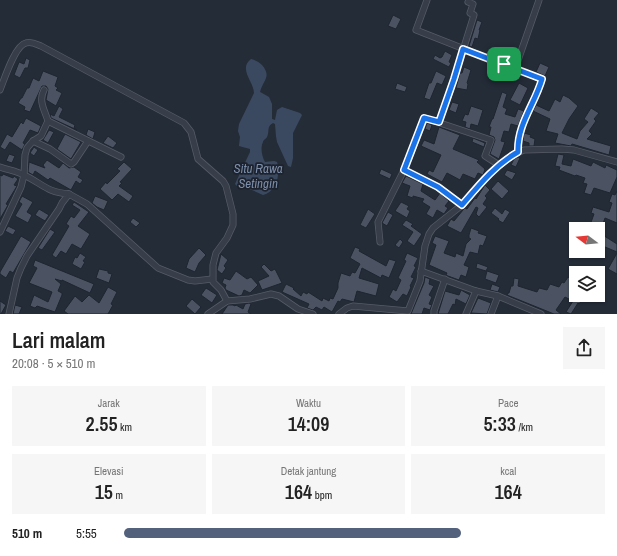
<!DOCTYPE html>
<html lang="id">
<meta charset="utf-8">
<style>
body{margin:0;font-family:"Archivo Narrow",sans-serif;background:#f6f6f6;color:#222;height:100vh;display:flex;flex-direction:column;font-size:15px;white-space:nowrap}
*{box-sizing:border-box;margin:0}
p{font-size:13px;color:#767676}
.icon{flex:none;width:22px;height:22px;fill:none;stroke:currentColor;stroke-width:2;stroke-linecap:round;stroke-linejoin:round}
.map{position:relative;height:314px;overflow:hidden}
.sheet{display:flex;flex-direction:column;background:#fff;flex:1}
.sheet>*{flex:none}
.needle{width:26px;rotate:286deg}
.tools{position:absolute;left:569px;top:222px;display:grid;gap:8px}
.tools a{display:grid;place-items:center;width:36px;height:36px;border-radius:0px;background:#fff;box-shadow:0 1px 3px #0004;font-size:20px}
.pin{position:absolute;display:grid;place-items:center;width:34px;height:34px;color:#fff;margin:-17px;border-radius:8px;box-shadow:0 2px 6px #0006}
.round{display:grid;place-items:center;flex:none;width:42px;height:42px;border-radius:0px;background:#f6f6f6}
.headline{display:flex;align-items:center;justify-content:space-between;height:68px;padding:0 12px}
h1{font-size:22px;font-weight:600;line-height:30px}
.figures{display:grid;grid-template-columns:repeat(3,1fr);gap:6px;height:68px;padding:4px 12px}
.figures div{display:grid;align-content:center;border-radius:0px;background:#f6f6f6;text-align:center}
.figures b{font-size:20px;font-weight:600}
.figures small{font-size:11px;font-weight:400}
.figures p{font-size:11px}
ul{padding:0 12px;list-style:none;font-size:13px}
li{display:grid;grid-template-columns:64px 48px 1fr;align-items:center;height:30px}
li i{height:10px;border-radius:5px;background:#54617d}
.map>svg:first-child{display:block}
</style>
<div class="map">
<svg width="617" height="314" viewBox="0 0 617 314">
<rect width="100%" height="100%" fill="#242c38"/>
<path fill="#3b4960" d="M251,59C255,60 259,62 262,65C272,77 263,80 260,92L262,93L269,97L272,104V119L275,120L277,110L282,107L300,113L302,115L293,133V158L291,167L288,166L277,142L276,136L275,124L273,123C266,127 270,131 267,137C266,139 263,140 263,142C260,148 262,157 265,162L274,161L277,162C281,174 276,192 263,195L252,190L237,186L235,184L250,152V149L239,146L240,137L238,131L239,124L254,93C254,82 238,69 251,59Z"/>
<g fill="#4b5362" stroke="#1f2530">
<polygon points="393,15 401,19 396,29 388,26"/>
<polygon points="477,20 482,22 479,30 480,30 478,39 475,38 472,47 469,46"/>
<polygon points="445,51 452,55 449,62 451,63 449,67 433,59 435,55 440,58 442,57"/>
<polygon points="26,58 30,60 28,68 25,68 20,78 14,75 19,62 24,64"/>
<polygon points="540,63 549,67 545,76 536,72"/>
<polygon points="464,67 471,70 467,83 468,84 467,90 456,88 460,73 462,73"/>
<polygon points="43,71 58,77 55,86 58,88 56,90 62,93 56,106 46,100 48,89 46,86 42,86 30,112 24,110 25,107 18,103 21,98 22,98 27,88 29,88 33,78 39,81"/>
<polygon points="436,71 446,76 442,85 437,83 430,100 424,98 429,83 431,83"/>
<polygon points="397,83 407,87 405,92 395,89"/>
<polygon points="519,83 528,88 520,105 510,100"/>
<polygon points="502,92 507,94 503,107 507,109 505,114 515,117 518,109 524,111 518,126 511,124 509,132 504,131 501,141 505,142 499,159 490,154 495,140 494,137 489,135 491,127 489,127 492,119 493,119"/>
<polygon points="563,95 569,98 578,106 569,119 562,133 577,139 580,131 588,122 584,119 591,108 599,113 594,119 596,121 589,131 592,134 587,139 611,146 609,155 572,144 571,146 555,143 558,134 546,131 550,119 533,111 536,105 549,111 555,99 560,102"/>
<polygon points="452,102 459,104 456,113 449,110"/>
<polygon points="59,106 63,109 59,117 75,125 74,128 77,130 51,118 50,114 54,116"/>
<polygon points="471,106 483,110 478,126 471,124 470,129 465,127 466,122 462,121 465,114 468,115"/>
<polygon points="26,118 41,126 38,133 30,130 23,143 25,144 22,150 10,142 5,150 0,147 7,134 12,137 21,122 23,124"/>
<polygon points="427,123 432,125 430,131 425,129"/>
<polygon points="439,127 460,135 453,149 479,160 477,162 485,169 483,175 478,173 475,179 463,174 460,180 447,173 442,182 427,174 429,170 433,172 441,155 421,146 424,140 434,144"/>
<polygon points="88,129 95,132 93,139 86,135"/>
<polygon points="49,130 54,132 48,143 43,140"/>
<polygon points="524,133 531,135 530,137 535,139 534,146 529,146 529,143 523,141"/>
<polygon points="65,134 81,142 71,159 57,149"/>
<polygon points="108,136 117,143 113,148 103,143"/>
<polygon points="473,138 485,143 484,147 472,142"/>
<polygon points="34,147 38,150 34,156 30,153"/>
<polygon points="9,154 15,156 12,163 6,161"/>
<polygon points="558,154 564,155 562,164 571,166 573,159 591,166 593,162 605,168 606,165 617,170 617,177 610,193 594,188 591,195 584,193 587,184 583,183 585,178 576,175 575,176 559,170 560,167 555,166"/>
<polygon points="518,157 520,158 516,167 511,165 514,159"/>
<polygon points="47,160 59,168 63,163 69,168 74,167 81,172 78,177 83,180 80,184 76,181 71,190 50,178 48,180 35,171 33,175 28,172 29,162 45,168 43,165"/>
<polygon points="124,162 132,169 120,182 122,183 119,186 133,196 129,202 118,194 112,200 100,189 106,182 107,184 120,171 117,169"/>
<polygon points="381,169 392,174 390,179 379,174"/>
<polygon points="507,170 516,173 512,180 504,175"/>
<polygon points="3,174 13,178 14,176 18,179 14,185 17,186 6,204 8,205 0,219 0,175 2,176"/>
<polygon points="406,176 423,184 421,191 435,200 440,193 449,201 445,206 448,208 444,214 437,210 433,218 426,214 430,207 422,202 424,199 413,196 413,198 407,196 410,186 402,183"/>
<polygon points="498,181 509,191 502,199 491,189"/>
<polygon points="485,185 490,190 485,196 487,198 483,204 487,207 479,217 476,214 478,208 476,207 461,233 447,226 451,219 454,221 463,210 465,208 467,209 475,198 476,199"/>
<polygon points="617,191 617,223 605,218 601,229 591,229 592,226 590,225 594,214 591,213 593,207 609,212 612,203 609,202 612,194 615,195"/>
<polygon points="22,196 33,202 27,212 32,215 28,223 15,216 22,204 19,202"/>
<polygon points="95,196 108,201 104,210 97,207 92,203"/>
<polygon points="74,202 89,212 78,226 90,234 81,249 72,244 66,254 61,251 56,258 52,255 69,226 66,224 71,216 74,218 80,210 72,205"/>
<polygon points="401,202 409,206 407,209 410,211 407,218 395,211"/>
<polygon points="495,208 502,214 505,209 510,212 503,223 498,220 499,219 491,213"/>
<polygon points="39,209 49,215 45,221 35,215"/>
<polygon points="368,209 375,214 366,228 360,225"/>
<polygon points="388,212 393,215 387,226 382,223"/>
<polygon points="133,218 140,223 136,227 130,222"/>
<polygon points="406,220 413,224 411,226 422,234 414,246 407,241 413,232 402,225"/>
<polygon points="8,226 16,230 13,235 5,231"/>
<polygon points="471,228 479,231 478,233 487,236 483,246 480,245 478,254 470,252 464,265 469,267 466,277 461,275 459,280 448,276 446,275 447,273 429,265 436,245 432,243 435,236 449,241 444,253 455,257 456,253 463,256 466,244 471,239 469,238 469,235"/>
<polygon points="50,229 55,232 42,250 38,248"/>
<polygon points="598,232 617,244 617,252 598,244"/>
<polygon points="21,236 31,242 13,273 10,271 6,278 0,274 0,272"/>
<polygon points="400,239 403,242 399,248 395,245"/>
<polygon points="355,247 360,249 359,251 386,266 389,259 396,261 389,278 382,275 381,278 362,268 359,278 379,284 376,296 357,291 354,302 342,299 340,302 338,301 332,312 324,307 322,310 316,307 313,310 307,308 309,304 282,292 286,284 294,288 293,289 301,296 303,292 307,294 308,292 322,301 323,298 329,301 330,298 333,299 338,288 338,283 341,273 350,276 352,272 355,273 360,264 350,258"/>
<polygon points="199,248 206,255 199,263 195,272 186,268 189,259"/>
<polygon points="584,251 603,251 600,258"/>
<polygon points="80,253 86,257 83,261 85,262 81,269 72,264 75,257 77,258"/>
<polygon points="407,253 418,258 414,266 416,267 411,277 414,278 410,286 411,287 407,296 403,294 397,302 389,297 393,289 396,291 401,280 398,278 406,261 404,260"/>
<polygon points="617,253 617,274 608,269"/>
<polygon points="221,254 228,260 224,266 226,268 222,274 217,270"/>
<polygon points="35,260 94,284 90,293 62,280 62,281 55,279 61,284 58,291 62,293 62,295 55,312 37,306 35,308 30,306 34,295 48,302 52,292 29,283 37,268 33,266"/>
<polygon points="477,263 488,267 486,271 476,268"/>
<polygon points="264,264 271,271 275,269 282,283 262,290 258,281 269,276 261,267"/>
<polygon points="99,269 108,271 108,273 112,274 109,283 96,278"/>
<polygon points="236,271 247,279 251,277 258,285 250,293 244,290 242,295 239,296 226,290 225,288 226,285 222,283 224,278 230,280"/>
<polygon points="487,271 499,275 496,283 485,279"/>
<polygon points="425,277 430,279 429,284 434,286 429,295 432,297 429,304 432,305 431,307 430,310 424,308 422,314 411,314 424,283"/>
<polygon points="568,277 576,282 576,285 572,291 583,299 579,304 578,303 571,314 566,312 573,301 565,297 556,310 561,314 554,314 507,295 508,293 509,293 511,286 513,286 514,278 519,279 518,286 537,292 539,288 547,290 550,284 559,287 562,282 564,283"/>
<polygon points="492,284 500,287 498,292 490,290"/>
<polygon points="108,287 117,292 111,304 113,305 108,314 68,314 64,311 75,296 82,302 89,295 99,303"/>
<polygon points="206,288 217,295 212,303 201,295"/>
<polygon points="461,290 470,295 466,304 456,299 455,305 453,304 448,314 438,314 445,291 459,295"/>
<polygon points="478,298 491,303 487,314 471,313"/>
<polygon points="192,299 201,307 195,314 186,306"/>
<polygon points="0,301 6,305 1,314 0,314"/>
<polygon points="249,303 251,304 248,312 251,314 222,314 228,305 233,305 235,306 236,305 243,309 245,304"/>
<polygon points="15,305 22,307 19,314 13,314"/>
</g>
<g fill="none" stroke-linecap="round" stroke-linejoin="round">
<g stroke="#565c67" stroke-width="7">
<g id="street">
<polyline points="427,0 416,30 515,69"/>
<path d="M0,90C4,80 15,45 26,43C31,41 36,44 41,46L184,123L191,132L198,159L223,181L226,186L233,214V225L227,238L216,253L213,265V282L221,290L227,301"/>
<polyline points="48,121 121,157"/>
<polyline points="439,122 454,79 474,15 470,13 473,4 468,2 469,0"/>
<polyline points="33,141 50,149 71,164 74,162 88,141"/>
<path d="M518,151C517,124 535,104 542,79L515,69L539,0"/>
<path d="M0,167C8,170 16,171 24,175C43,184 46,192 69,194L62,203L59,209L27,256L21,268L17,278L9,314"/>
<polyline points="404,170 438,187 462,205"/>
<polyline points="69,194 87,204 158,268 188,280 195,281 212,279"/>
<path d="M0,232L21,187L24,175L25,155L27,148L33,141L41,136L48,121C45,111 38,101 44,90"/>
<polyline points="380,242 378,222 404,170 425,118 491,140 485,156 499,165"/>
<polyline points="421,271 476,291 498,296 541,314"/>
<polyline points="208,314 227,301 250,299 271,294 279,296 298,309 313,314"/>
<polyline points="339,314 347,308 353,306 408,311 420,281 425,246 429,234 433,228 462,205 488,175 512,155 524,150 562,149 574,150 617,162"/>
<polyline points="434,314 434,311 445,279"/>
<polyline points="466,314 476,291"/>
<polyline points="491,314 498,296"/>
</g>
</g>
<use href="#street" stroke="#383e49" stroke-width="5.5"/>
</g>
<g fill="none" stroke-linecap="round" stroke-linejoin="round">
<g stroke="#fff" stroke-width="8">
<path id="route" d="M463,49L542,79C535,104 517,124 518,152C495,165 479,185 462,205L438,187L404,170L424,118L439,122L454,79Z"/>
</g>
<use href="#route" stroke="#1a73e8" stroke-width="5"/>
</g>
<g text-anchor="middle" stroke-width="3.5" stroke-linejoin="round" paint-order="stroke">
<g font-size="13" font-style="italic" fill="#7d8eaa" stroke="#1d232e">
<text x="258" y="173">Situ Rawa<tspan x="258" dy="15">Setingin</tspan></text>
</g>
</g>
</svg>
<div class="tools">
<a><svg class="needle" viewBox="-14 -14 28 28"><path d="M0-13l5 13h-10z" fill="#e53935"/><path d="M0 13l5-13h-10z" fill="#767676"/></svg></a>
<a><svg class="icon" aria-label="layers" viewBox="0 0 24 24"><path d="M12 4l9 5-9 5-9-5zM3 14l9 5 9-5"/></svg></a>
</div>
<div class="pin" style="left:504px;top:64px;background:#1e9e55"><svg class="icon" aria-label="arrive" viewBox="0 0 24 24"><path d="M6 21V4h12l-3 4 3 4H6"/></svg></div>
</div>
<section class="sheet">
<div class="headline"><div><h1>Lari malam</h1><p>20:08 · 5 × 510 m</p></div><a class="round"><svg class="icon" aria-label="share" viewBox="0 0 24 24"><path d="M12 15V3M7 8l5-5 5 5M5 13v7h14v-7"/></svg></a></div>
<div class="figures">
<div><p>Jarak</p><b>2.55<small> km</small></b></div>
<div><p>Waktu</p><b>14:09</b></div>
<div><p>Pace</p><b>5:33<small> /km</small></b></div>
</div>
<div class="figures">
<div><p>Elevasi</p><b>15<small> m</small></b></div>
<div><p>Detak jantung</p><b>164<small> bpm</small></b></div>
<div><p>kcal</p><b>164</b></div>
</div>
<ul>
<li><b>510 m</b>5:55<i style="width:70%"></i></li>
</ul>
</section>
